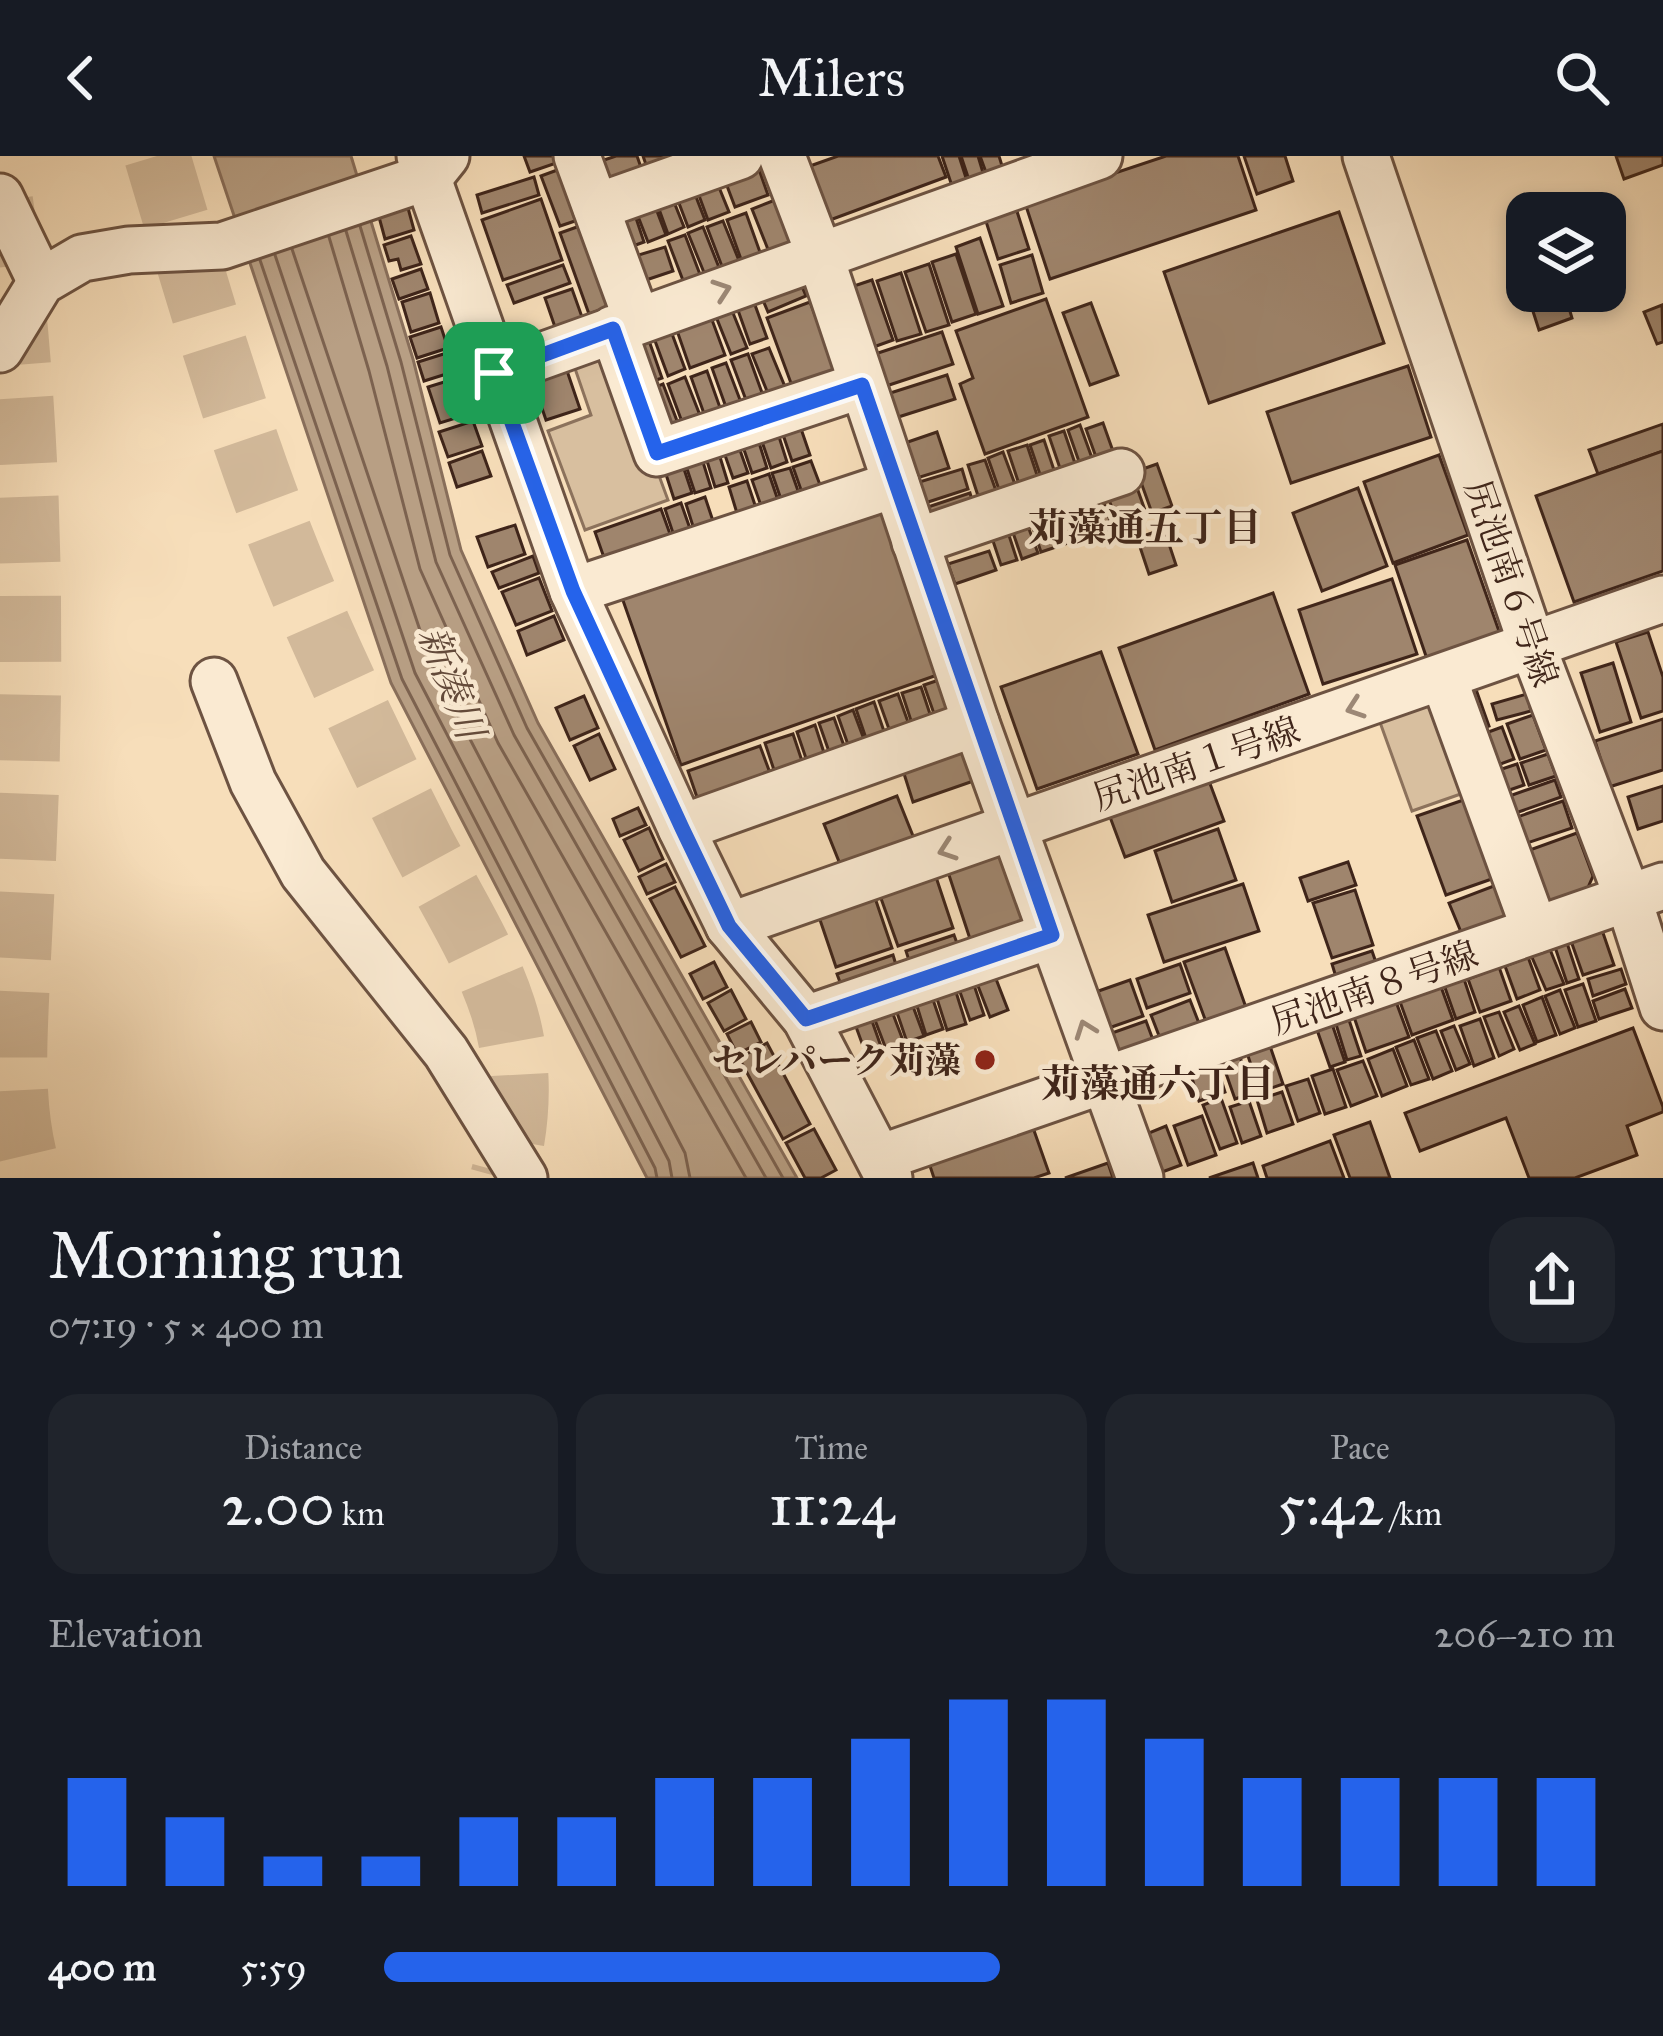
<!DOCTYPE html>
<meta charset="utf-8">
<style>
body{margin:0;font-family:"IM FELL Great Primer","Noto Serif JP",serif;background:#20242c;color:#f1f3f6;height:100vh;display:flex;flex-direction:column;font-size:45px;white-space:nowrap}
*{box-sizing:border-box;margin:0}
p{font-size:39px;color:#9ea1a6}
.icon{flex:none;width:66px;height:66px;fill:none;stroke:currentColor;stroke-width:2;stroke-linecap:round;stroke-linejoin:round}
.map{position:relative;height:1022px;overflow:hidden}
.side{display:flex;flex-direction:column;background:#171b24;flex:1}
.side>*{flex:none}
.buttons{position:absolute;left:1506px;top:36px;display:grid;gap:24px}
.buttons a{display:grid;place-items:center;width:120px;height:120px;border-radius:24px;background:#171b24;box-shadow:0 6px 18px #0003;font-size:60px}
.pin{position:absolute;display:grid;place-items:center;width:102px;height:102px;color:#fff;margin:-51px;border-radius:24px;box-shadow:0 6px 18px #0006}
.round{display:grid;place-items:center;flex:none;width:126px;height:126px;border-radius:36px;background:#20242c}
.overview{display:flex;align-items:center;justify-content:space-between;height:204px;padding:0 48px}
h1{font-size:66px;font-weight:600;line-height:90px}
.metrics{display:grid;grid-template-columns:repeat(3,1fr);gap:18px;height:204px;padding:12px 48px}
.metrics div{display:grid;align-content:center;border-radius:30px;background:#20242c;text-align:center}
.metrics b{font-size:60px;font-weight:600}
.metrics small{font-size:33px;font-weight:400}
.metrics p{font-size:33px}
.chart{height:336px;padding:24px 48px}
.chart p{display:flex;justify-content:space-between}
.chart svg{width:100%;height:216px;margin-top:12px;stroke:#2563eb;stroke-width:6}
ul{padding:0 48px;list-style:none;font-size:39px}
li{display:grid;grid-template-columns:192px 144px 1fr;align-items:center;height:90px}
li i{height:30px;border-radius:15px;background:#2563eb}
header{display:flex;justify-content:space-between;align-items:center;height:156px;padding:0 48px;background:#171b24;font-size:54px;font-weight:600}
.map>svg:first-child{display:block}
</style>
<header><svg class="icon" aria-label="back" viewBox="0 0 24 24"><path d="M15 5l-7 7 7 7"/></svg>Milers<svg class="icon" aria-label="search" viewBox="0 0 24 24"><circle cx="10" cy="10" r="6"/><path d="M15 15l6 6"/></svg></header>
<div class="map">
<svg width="1663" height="1022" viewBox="0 0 1663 1022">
<rect width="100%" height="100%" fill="#f7deba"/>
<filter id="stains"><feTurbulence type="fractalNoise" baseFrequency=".00167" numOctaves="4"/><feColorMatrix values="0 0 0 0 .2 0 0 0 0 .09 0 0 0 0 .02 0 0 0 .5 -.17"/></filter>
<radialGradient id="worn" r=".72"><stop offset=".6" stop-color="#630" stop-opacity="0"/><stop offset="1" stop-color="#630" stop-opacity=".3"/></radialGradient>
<g fill="#d8bf9f" stroke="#8c725c" stroke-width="3">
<polygon points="609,184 668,344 585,374 548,275 591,259 570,198"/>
<polygon points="1440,536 1475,633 1412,655 1377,558"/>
</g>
<polygon fill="#b89f84" stroke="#886e5a" stroke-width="3" points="214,0 351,0 413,203 461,394 538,567 797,1022 647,1022 391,527"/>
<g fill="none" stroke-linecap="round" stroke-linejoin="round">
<g stroke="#7c624f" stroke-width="3">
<polyline points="360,70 401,206 450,399 527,572 783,1022"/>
<polyline points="346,75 387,210 436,406 514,579 766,1022"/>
<polyline points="329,81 369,215 420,413 498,587 746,1022"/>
<polyline points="292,93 432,510 685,997 690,1022"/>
<polyline points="275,99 415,517 669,1005 672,1022"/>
<polyline points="260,104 402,523 655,1012 657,1022"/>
</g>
</g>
<g fill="#9f856d" stroke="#3f251a" stroke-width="3">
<polygon points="524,0 570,0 571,2 530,16"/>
<polygon points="616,0 637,0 645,23 602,38 592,8"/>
<polygon points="643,0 681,0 651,23"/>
<polygon points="838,0 938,0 946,21 830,64 810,10"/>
<polygon points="942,0 959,0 967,25 952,30"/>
<polygon points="961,0 978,0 984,20 969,24"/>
<polygon points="980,0 999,0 1003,13 987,19"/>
<polygon points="1166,0 1238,0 1256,54 1050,123 1025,47"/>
<polygon points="1244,0 1285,0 1293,25 1257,38"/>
<polygon points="1616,0 1663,0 1663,9 1624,23"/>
<polygon points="755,2 768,39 735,51 721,14"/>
<polygon points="571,9 590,60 560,70 541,20"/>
<polygon points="714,19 729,56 708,64 694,26"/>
<polygon points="534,21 539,39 482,57 477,39"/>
<polygon points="691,28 705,64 688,71 674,34"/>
<polygon points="670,36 684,71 668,78 655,42"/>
<polygon points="652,42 666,79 648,86 634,50"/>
<polygon points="541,43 562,104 503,124 482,64"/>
<polygon points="775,44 791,87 769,96 752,53"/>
<polygon points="1014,46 1029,93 998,103 983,56"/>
<polygon points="632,50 644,86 622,94 610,58"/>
<polygon points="408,52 414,74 385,83 379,61"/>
<polygon points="1339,56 1384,187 1209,247 1164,116"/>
<polygon points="746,57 761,99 742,106 727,64"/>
<polygon points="723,65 740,107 723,113 707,71"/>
<polygon points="591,66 620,147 589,158 560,77"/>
<polygon points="703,71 720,114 705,119 688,77"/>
<polygon points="685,79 701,121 684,127 668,85"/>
<polygon points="411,80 421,108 401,114 398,103 389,105 384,89"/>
<polygon points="980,82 1003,150 978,158 956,91"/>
<polygon points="665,91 673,115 640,126 632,101"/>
<polygon points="956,98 976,158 952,166 932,106"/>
<polygon points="1032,99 1043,137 1011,147 1000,109"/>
<polygon points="929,108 949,169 926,176 905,116"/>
<polygon points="563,109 570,127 514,147 507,129"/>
<polygon points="421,113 428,133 399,143 392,123"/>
<polygon points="901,117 921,178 897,185 877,125"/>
<polygon points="797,119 806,140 768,156 759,135"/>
<polygon points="872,124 893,184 868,193 848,132"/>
<polygon points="572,133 582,161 555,171 545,142"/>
<polygon points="1564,135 1572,162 1539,174 1530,146"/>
<polygon points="430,137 439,167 411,176 402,146"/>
<polygon points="751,138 767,182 750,188 734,143"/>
<polygon points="1046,143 1088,261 985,298 960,228 973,222 956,175"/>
<polygon points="810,146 839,222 795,238 767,162"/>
<polygon points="729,147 747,192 731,198 713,153"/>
<polygon points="1091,147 1118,219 1090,229 1063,157"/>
<polygon points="1662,149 1663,186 1657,188 1644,156"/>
<polygon points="708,153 725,199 690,212 674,166"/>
<polygon points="668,167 685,213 668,220 651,174"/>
<polygon points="441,171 448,192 417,202 410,181"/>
<polygon points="646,176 662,222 642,229 626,183"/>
<polygon points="942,176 953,208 883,231 872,199"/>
<polygon points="769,192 788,238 771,245 752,198"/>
<polygon points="450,196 456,215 424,225 418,206"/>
<polygon points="748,198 765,245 749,252 731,204"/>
<polygon points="563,203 580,253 546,264 529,214"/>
<polygon points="726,207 742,249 727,254 712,212"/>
<polygon points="1408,210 1431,281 1291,327 1267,256"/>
<polygon points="707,215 723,260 707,266 691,221"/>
<polygon points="947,219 955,243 892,263 884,239"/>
<polygon points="460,221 472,257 440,267 428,231"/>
<polygon points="685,221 703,267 685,274 668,228"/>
<polygon points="663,228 682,278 664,285 646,235"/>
<polygon points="797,261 810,299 792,305 779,267"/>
<polygon points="473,265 482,290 448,301 439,276"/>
<polygon points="1103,267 1119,312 1102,318 1086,273"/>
<polygon points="775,268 787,306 771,312 758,274"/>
<polygon points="1663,268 1663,295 1598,318 1589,294"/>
<polygon points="1080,269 1096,313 1083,317 1068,274"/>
<polygon points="755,274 767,312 752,317 739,279"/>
<polygon points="1064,275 1079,319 1064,324 1049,280"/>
<polygon points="937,276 949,312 914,323 902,288"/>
<polygon points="735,280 748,317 733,322 720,285"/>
<polygon points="1044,284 1059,329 1045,333 1030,289"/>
<polygon points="716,288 728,327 715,331 703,292"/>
<polygon points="1027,289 1042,334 1023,340 1008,295"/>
<polygon points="699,293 711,332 695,337 682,298"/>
<polygon points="482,295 491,320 457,331 449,307"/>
<polygon points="1663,295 1663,415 1574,446 1536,340"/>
<polygon points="1003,296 1019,339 1003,345 988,302"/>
<polygon points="1439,299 1468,379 1393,407 1364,326"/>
<polygon points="680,301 692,337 674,343 662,306"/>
<polygon points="985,304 1000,346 982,352 968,309"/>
<polygon points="811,305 825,342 806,348 793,311"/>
<polygon points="1157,308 1172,350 1152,357 1137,315"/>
<polygon points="790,312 803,349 785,355 772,317"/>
<polygon points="962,313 968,333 922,348 916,327"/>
<polygon points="769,318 782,356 765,361 752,324"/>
<polygon points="747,325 759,361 740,367 729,331"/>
<polygon points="1136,329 1146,357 1118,367 1107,339"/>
<polygon points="1099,332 1113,373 1099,379 1084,337"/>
<polygon points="1358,332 1387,410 1322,435 1293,357"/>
<polygon points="970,337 976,357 931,371 925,352"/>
<polygon points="1079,338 1093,379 1081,383 1068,341"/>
<polygon points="705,341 717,377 697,383 686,348"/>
<polygon points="1063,343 1077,384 1041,396 1027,354"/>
<polygon points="879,345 940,518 681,609 620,436"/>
<polygon points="681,347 694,384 677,389 665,353"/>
<polygon points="661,353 674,389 608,413 595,376"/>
<polygon points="1023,357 1038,397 1022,403 1008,362"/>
<polygon points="1004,364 1017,404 1001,409 988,370"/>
<polygon points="515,369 525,398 488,411 477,381"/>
<polygon points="1164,373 1176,409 1149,418 1137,382"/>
<polygon points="1467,384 1500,478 1427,503 1395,409"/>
<polygon points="989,395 996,414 955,428 948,408"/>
<polygon points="533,400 539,417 499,432 492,416"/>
<polygon points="539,422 552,455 516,469 502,436"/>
<polygon points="1392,423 1417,498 1323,528 1299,454"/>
<polygon points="1273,437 1309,538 1155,594 1119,492"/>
<polygon points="554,460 564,484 527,499 518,475"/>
<polygon points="1648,476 1663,521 1663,555 1641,562 1616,486"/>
<polygon points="1101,496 1138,598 1037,633 1001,531"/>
<polygon points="1613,507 1631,566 1600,576 1581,517"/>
<polygon points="942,523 958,566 939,572 924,529"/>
<polygon points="1473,525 1489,570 1469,577 1454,531"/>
<polygon points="921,531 935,573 916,580 902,537"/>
<polygon points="898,538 913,580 894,587 879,545"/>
<polygon points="1527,538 1531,555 1497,564 1492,548"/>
<polygon points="584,540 598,572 570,584 556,552"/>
<polygon points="874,546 888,587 870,594 856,553"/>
<polygon points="853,554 868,594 852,600 838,560"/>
<polygon points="1533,559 1546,594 1520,603 1507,568"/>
<polygon points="834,562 848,601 833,607 819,567"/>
<polygon points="1663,563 1663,614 1609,631 1595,585"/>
<polygon points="815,569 828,609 810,614 797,576"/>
<polygon points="1502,571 1514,603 1487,613 1475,581"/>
<polygon points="599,578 615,613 590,624 574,590"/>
<polygon points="793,578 805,614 777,623 765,587"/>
<polygon points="969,582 982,622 913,646 900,605"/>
<polygon points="760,590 773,625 700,650 688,615"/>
<polygon points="1548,598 1556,620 1529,629 1521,607"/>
<polygon points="1517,608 1524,629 1495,639 1487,618"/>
<polygon points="1206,617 1224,665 1125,701 1107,653"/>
<polygon points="1555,624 1561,641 1507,660 1501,643"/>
<polygon points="1663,630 1663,665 1638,673 1628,641"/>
<polygon points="1478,639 1506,718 1446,739 1417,660"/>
<polygon points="897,640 915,685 842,713 824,668"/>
<polygon points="1563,645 1572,672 1515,691 1506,665"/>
<polygon points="638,652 646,669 620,680 613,663"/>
<polygon points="649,672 663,703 639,715 624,684"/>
<polygon points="1218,673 1236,724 1172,746 1155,695"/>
<polygon points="1577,677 1593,720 1582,745 1539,761 1516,699"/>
<polygon points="1004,691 1032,775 974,795 946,710"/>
<polygon points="1348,706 1356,729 1308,745 1300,722"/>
<polygon points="666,708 675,726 647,738 639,721"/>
<polygon points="934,715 953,772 898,790 878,734"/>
<polygon points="1507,725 1523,767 1466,788 1449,747"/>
<polygon points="1243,728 1259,775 1164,806 1148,759"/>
<polygon points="675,731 705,790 681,801 650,743"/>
<polygon points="1355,734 1373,789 1332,802 1313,747"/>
<polygon points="873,736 892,792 836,811 817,755"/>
<polygon points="1602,774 1614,809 1583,819 1571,785"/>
<polygon points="954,779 962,801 913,817 906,795"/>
<polygon points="1567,787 1579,823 1567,827 1555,791"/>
<polygon points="1549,791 1564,828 1546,834 1531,799"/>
<polygon points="1225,792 1249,860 1209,874 1184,806"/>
<polygon points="1372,795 1380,818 1339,831 1332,808"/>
<polygon points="893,799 900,822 845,840 837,818"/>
<polygon points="1528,801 1540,834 1517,843 1505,810"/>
<polygon points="714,806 727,831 703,843 690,818"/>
<polygon points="1180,808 1190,837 1147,852 1137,823"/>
<polygon points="991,810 1008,854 990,861 973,817"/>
<polygon points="1499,811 1511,845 1480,856 1468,823"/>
<polygon points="1621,813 1626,828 1593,840 1588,823"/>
<polygon points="970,817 984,859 970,864 955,822"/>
<polygon points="951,820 966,868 947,874 932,827"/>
<polygon points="1463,820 1475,856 1456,863 1443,826"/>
<polygon points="1130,824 1143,860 1103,874 1090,838"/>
<polygon points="1440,828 1453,864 1412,879 1399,843"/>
<polygon points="1583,828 1596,865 1578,871 1565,834"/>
<polygon points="928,829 943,873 926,879 912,834"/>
<polygon points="1625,833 1632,852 1599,863 1593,845"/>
<polygon points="731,834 746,863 724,875 708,847"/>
<polygon points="1560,834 1575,872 1560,878 1545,840"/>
<polygon points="908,837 924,880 907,886 892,842"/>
<polygon points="1542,841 1556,879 1537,886 1523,849"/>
<polygon points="1395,843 1409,881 1366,896 1353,858"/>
<polygon points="1190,844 1202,875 1163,890 1151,859"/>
<polygon points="888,845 904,887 886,893 870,851"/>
<polygon points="1519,850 1535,888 1520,894 1504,856"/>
<polygon points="867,851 883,896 867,901 851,857"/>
<polygon points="1499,856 1514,893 1499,900 1484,861"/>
<polygon points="1348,861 1361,900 1347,904 1335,865"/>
<polygon points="1480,863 1494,902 1474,910 1460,870"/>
<polygon points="1146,865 1156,892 1121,905 1112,877"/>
<polygon points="1331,865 1345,906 1330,911 1316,871"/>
<polygon points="751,866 761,886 737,898 727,878"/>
<polygon points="1454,870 1470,908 1456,914 1441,875"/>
<polygon points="1633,872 1663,951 1663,956 1627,970 1637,999 1575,1022 1529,1022 1506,962 1420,995 1405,957"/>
<polygon points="1436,875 1452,915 1433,923 1417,882"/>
<polygon points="1414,884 1429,923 1411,929 1396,891"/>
<polygon points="767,887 810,968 783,983 739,902"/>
<polygon points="1270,890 1283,928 1260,936 1247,897"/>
<polygon points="1393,893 1407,930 1382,940 1368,903"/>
<polygon points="1240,901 1252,937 1235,943 1222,906"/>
<polygon points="1363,905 1377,940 1351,950 1337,914"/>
<polygon points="1216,907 1225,936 1199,945 1190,916"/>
<polygon points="1333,913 1346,951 1325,958 1312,920"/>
<polygon points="1308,923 1320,957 1298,965 1286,930"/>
<polygon points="1282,936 1293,968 1267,977 1257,944"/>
<polygon points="1221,942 1237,987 1220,993 1203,949"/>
<polygon points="1249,945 1261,980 1242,987 1230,951"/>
<polygon points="1202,960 1216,999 1188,1009 1174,970"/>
<polygon points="1031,966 1049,1017 1034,1022 934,1022 927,1001"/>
<polygon points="1370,966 1390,1022 1350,1022 1334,979"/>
<polygon points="1166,970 1181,1009 1154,1019 1139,981"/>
<polygon points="814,973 836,1014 821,1022 805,1022 786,987"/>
<polygon points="1330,985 1344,1022 1267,1022 1263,1010"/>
<polygon points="1108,1007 1113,1022 1065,1022"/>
<polygon points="1253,1007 1258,1022 1209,1022"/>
</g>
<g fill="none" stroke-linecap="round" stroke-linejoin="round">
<g stroke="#d2b99a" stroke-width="66" stroke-dasharray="66 33" stroke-linecap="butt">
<path d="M157,0C204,157 249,316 316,466C349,541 385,615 422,688C450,742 484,794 503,852C521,908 519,965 503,1022"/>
<path d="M0,45C27,234 32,439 26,630C24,694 20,758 17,822C14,890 9,957 30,1022"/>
</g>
<g stroke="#6d5342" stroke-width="51">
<g id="minor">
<polyline points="420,0 573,435 681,672 729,770 806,863 889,1022"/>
<polyline points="577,0 637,164"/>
<polyline points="782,0 820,100 976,567 1140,1022"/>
<polyline points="1366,0 1532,489 1628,742 1663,851"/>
<polyline points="0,41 41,126"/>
<polyline points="596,51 740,0"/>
<polyline points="613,173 657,297 862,229"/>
<polyline points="0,193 41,126 82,102 129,94 222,90 430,20 446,0"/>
<polyline points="494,217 1099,0"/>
<polyline points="915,386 1121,316"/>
<polyline points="573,435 896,328"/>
<polyline points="1443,521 1535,774"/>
<polyline points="214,525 253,626 303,717 446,896 524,1022"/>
<polyline points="681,672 976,567"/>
<polyline points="729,770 1663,443"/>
<polyline points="806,863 1052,779"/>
<polyline points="880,1002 1663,730"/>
</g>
</g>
<use href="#minor" stroke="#faead2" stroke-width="45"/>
</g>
<defs><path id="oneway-chevron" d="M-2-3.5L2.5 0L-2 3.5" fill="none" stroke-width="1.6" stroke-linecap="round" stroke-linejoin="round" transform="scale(3)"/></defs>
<g stroke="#9c8876">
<use href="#oneway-chevron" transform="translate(722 134) rotate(-19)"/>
<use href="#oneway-chevron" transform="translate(1355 552) rotate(161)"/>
<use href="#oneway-chevron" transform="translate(947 694) rotate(161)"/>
<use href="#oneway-chevron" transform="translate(1085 873) rotate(-110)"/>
</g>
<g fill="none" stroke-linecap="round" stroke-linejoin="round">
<g stroke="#fff" stroke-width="24">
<polygon id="route" points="613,173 657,297 862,229 1052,779 806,863 729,770 682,672 573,435 494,217"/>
</g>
<use href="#route" stroke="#2563eb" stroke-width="15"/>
</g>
<circle fill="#8f2418" stroke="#faead2" stroke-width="4.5" cx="985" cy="904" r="12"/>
<g text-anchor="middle" stroke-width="9" stroke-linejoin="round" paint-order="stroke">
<g font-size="36" fill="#3f251a" stroke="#faead2">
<text transform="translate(1512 427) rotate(71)" y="13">尻池南６号線</text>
<text transform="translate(1196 607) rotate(-19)" y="13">尻池南１号線</text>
<text transform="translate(1374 831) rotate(-19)" y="13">尻池南８号線</text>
</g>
<g font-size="36" font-weight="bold" fill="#3f251a" stroke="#faead2" text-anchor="end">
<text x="961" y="917">セレパーク苅藻</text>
</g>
<g font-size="39" font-weight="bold" fill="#3f251a" stroke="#faead2">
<text x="1145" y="385">苅藻通五丁目</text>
<text x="1158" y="941">苅藻通六丁目</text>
</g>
<g font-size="39" font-style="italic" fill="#634a3a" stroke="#faead2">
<text transform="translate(452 526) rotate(69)" y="14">新湊川</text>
</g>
</g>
<rect width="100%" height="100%" filter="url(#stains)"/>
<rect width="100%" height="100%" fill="url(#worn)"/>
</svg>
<div class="buttons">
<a><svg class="icon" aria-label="layers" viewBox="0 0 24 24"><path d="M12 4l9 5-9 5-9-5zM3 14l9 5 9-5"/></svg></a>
</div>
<div class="pin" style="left:494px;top:217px;background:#1e9e55"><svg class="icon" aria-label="arrive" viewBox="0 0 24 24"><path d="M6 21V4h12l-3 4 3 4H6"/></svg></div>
</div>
<section class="side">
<div class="overview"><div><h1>Morning run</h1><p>07:19 · 5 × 400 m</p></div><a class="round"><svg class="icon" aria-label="share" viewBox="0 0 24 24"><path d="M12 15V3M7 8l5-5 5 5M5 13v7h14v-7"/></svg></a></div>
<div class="metrics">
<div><p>Distance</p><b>2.00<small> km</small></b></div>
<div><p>Time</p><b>11:24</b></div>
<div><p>Pace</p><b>5:42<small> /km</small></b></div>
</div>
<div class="chart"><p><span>Elevation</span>206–210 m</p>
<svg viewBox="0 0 160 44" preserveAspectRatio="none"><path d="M5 44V22M15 44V30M25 44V38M35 44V38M45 44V30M55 44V30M65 44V22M75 44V22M85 44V14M95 44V6M105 44V6M115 44V14M125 44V22M135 44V22M145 44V22M155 44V22"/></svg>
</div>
<ul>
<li><b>400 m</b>5:59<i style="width:50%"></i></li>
</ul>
</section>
